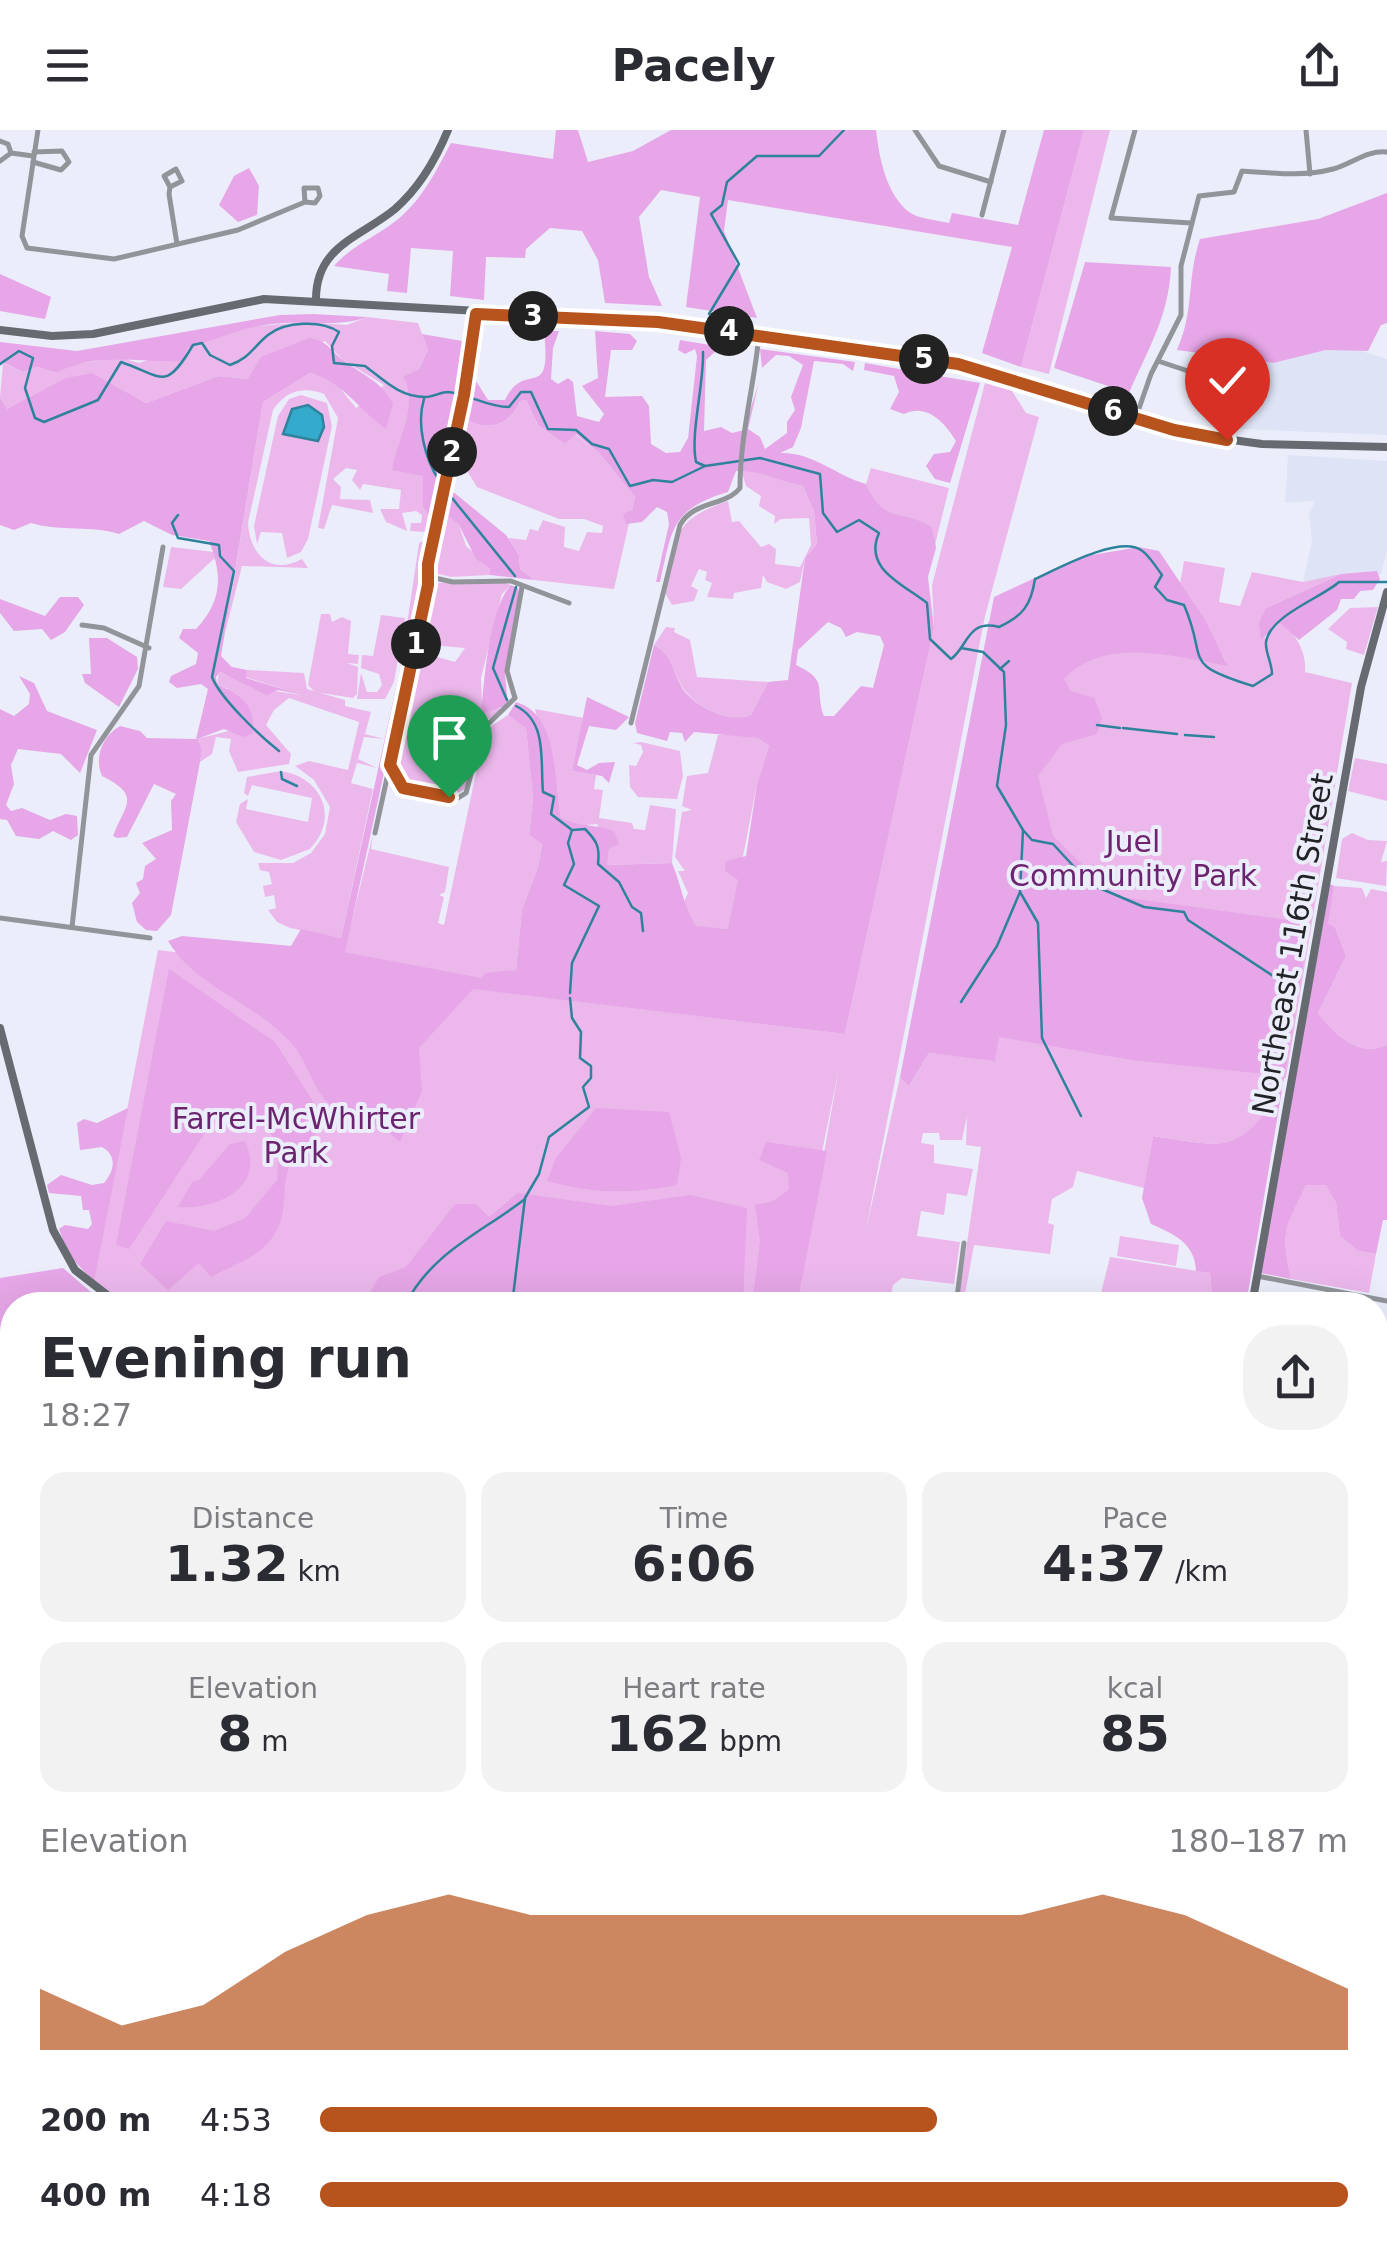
<!DOCTYPE html>
<meta charset="utf-8">
<style>
body{margin:0;font-family:"DejaVu Sans",sans-serif;background:#f2f2f3;color:#2b2b33;height:100vh;display:flex;flex-direction:column;font-size:38px;white-space:nowrap}
*{box-sizing:border-box;margin:0}
p{font-size:32px;color:#7c7c81}
.icon{flex:none;width:55px;height:55px;fill:none;stroke:currentColor;stroke-width:2;stroke-linecap:round;stroke-linejoin:round}
.map{position:relative;flex:1;overflow:hidden}
.panel{position:absolute;left:0px;top:1162px;width:1388px;height:962px;display:flex;flex-direction:column;background:#fff;border-radius:40px 40px 0 0;box-shadow:0 10px 40px #0002}
.panel>*{flex:none}
.pin{position:absolute;display:grid;place-items:center;width:85px;height:85px;color:#fff;margin:-102px -42px;border-radius:50% 50% 50% 0;rotate:-45deg;box-shadow:0 0 10px #0007}
.pin .icon{rotate:45deg}
.km{position:absolute;width:50px;height:50px;margin:-25px;border-radius:50%;background:#222;color:#fff;font-size:28px;line-height:50px;text-align:center}
.round{display:grid;place-items:center;flex:none;width:105px;height:105px;border-radius:40px;background:#f2f2f3}
.head{display:flex;align-items:center;justify-content:space-between;height:170px;padding:0 40px}
h1{font-size:55px;font-weight:600;line-height:75px}
.stats{display:grid;grid-template-columns:repeat(3,1fr);gap:15px;height:170px;padding:10px 40px}
.stats div{display:grid;align-content:center;border-radius:25px;background:#f2f2f3;text-align:center}
.stats b{font-size:50px;font-weight:600}
.stats small{font-size:28px;font-weight:400}
.stats p{font-size:28px}
.chart{height:280px;padding:20px 40px}
.chart p{display:flex;justify-content:space-between}
.chart svg{width:100%;height:180px;margin-top:10px;fill:#b7531d;opacity:.7}
ul{padding:0 40px;list-style:none;font-size:32px}
li{display:grid;grid-template-columns:160px 120px 1fr;align-items:center;height:75px}
li i{height:25px;border-radius:12px;background:#b7531d}
header{display:flex;justify-content:space-between;align-items:center;height:130px;padding:0 40px;background:#fff;font-size:45px;font-weight:600}
.map>svg:first-child{display:block}
</style>
<header><svg class="icon" aria-label="menu" viewBox="0 0 24 24"><path d="M4 6h16M4 12h16M4 18h16"/></svg>Pacely<svg class="icon" aria-label="share" viewBox="0 0 24 24"><path d="M12 15V3M7 8l5-5 5 5M5 13v7h14v-7"/></svg></header>
<div class="map">
<svg width="1387" height="2123" viewBox="0 0 1387 2123">
<rect width="100%" height="100%" fill="#ebeefa"/>
<g fill="#dee3f6">
<polygon points="1355,219 1387,229 1387,305 1219,298 1236,230 1273,233 1326,220"/>
<polygon points="1288,325 1387,331 1387,421 1381,444 1303,452 1312,411 1309,384 1315,371 1285,373"/>
<polygon points="12,1601 12,2112 77,2113 125,2119 124,2123 0,2123 0,1670"/>
</g>
<g fill="#ecb8ec">
<polygon points="1084,0 1110,0 1049,244 1021,237"/>
<path d="M367,187L418,193L428,220L419,239L417,273L392,339L424,346L423,377L431,389L428,402L410,401L411,393H421L422,385L416,381L402,383L407,401L386,392L380,379H399L401,360L363,354L360,360L352,350L357,340L346,338L333,349L341,357L340,369L370,370L373,383L332,375L324,399L318,398L338,288L324,264C303,256 286,261 273,280L248,393C250,425 271,446 302,429L308,438L242,436L225,503L263,272L310,243L332,248L356,278L384,255L343,230L325,211L249,249L218,246L146,273L93,243L7,279L0,267L3,233L23,242L37,237L57,243L73,235L118,227L139,233L246,197L307,192L347,195Z"/>
<path d="M985,253L1012,261L1026,283L1039,287L985,486L866,1100L900,947L910,955L929,923L995,930L998,909L988,492L1226,531L1190,467L1178,465L1184,431L1225,438L1219,472L1240,476L1252,442L1303,452L1341,444L1266,478L1265,510L1279,491C1295,503 1307,521 1305,542L1352,553L1286,948L1277,947L1279,963C1238,1027 1223,1016 1153,1006L1144,1058L1077,1041L1073,1057L1052,1069L1048,1093L1054,1095L1050,1124L974,1115L964,1170L986,1175H958L981,1017L966,1015L967,986L962,1010H940L939,1003H923L921,1013L934,1015V1033L973,1039L967,1066L947,1063L944,1085L921,1081L917,1106L960,1112L954,1154L902,1148L893,1155L889,1175H797L839,938L791,1175H122L93,1155L158,820L845,904L934,498L932,455Z"/>
<polygon points="301,265 327,273 332,296 308,409 301,422 287,428 282,403 261,402 257,414 254,396 278,286 289,269"/>
<path d="M526,270L538,295L565,314L575,304L599,323L635,367L614,459L534,450L520,439L519,425L508,408L526,410L530,399L538,401L543,390L565,397L564,417L579,421L587,402L602,403L603,396L584,389H559L477,357L459,328L457,314L463,287C486,303 510,296 520,271Z"/>
<path d="M871,338L949,358L935,415L932,397C901,377 886,396 866,354Z"/>
<path d="M741,340C766,341 781,351 803,356L814,382L817,414L805,428L800,452L786,459L767,452L763,445L761,458L734,463L733,469L707,467L712,453L705,450L707,442L699,439L691,456L698,460L694,471L672,475L665,463C679,406 668,392 728,371L732,392L739,391L761,417L769,414L776,419L775,434L800,437L811,415L809,388L781,389L774,394L775,386L759,376L761,366L746,356Z"/>
<polygon points="442,381 459,395 466,416 491,438 490,445 451,447 431,442 439,402 444,396"/>
<polygon points="427,409 427,449 407,537 401,535 419,413"/>
<polygon points="171,417 214,422 216,427 181,459 163,457"/>
<path d="M503,452L511,455L502,464L481,548L482,573L503,580L485,591L478,604L446,596V600L477,607L465,659L458,663C434,659 393,660 394,628L415,527L423,523L455,532L465,518L419,514L431,459L437,453Z"/>
<polygon points="1378,477 1364,525 1346,519 1347,512 1328,499 1350,478"/>
<polygon points="321,484 330,484 332,492 342,487 351,491 348,524 359,525 358,534 347,533 358,537 357,564 353,568 315,562 308,555"/>
<polygon points="381,485 405,488 394,552 385,569 357,569 361,543 367,562 377,562 382,555 379,544 361,538 362,525 373,526"/>
<path d="M666,497L675,498L674,502L690,510L697,547L768,552L751,585C730,593 700,579 686,562C673,546 675,526 654,515Z"/>
<polygon points="247,540 304,543 307,559 345,570 345,576 371,582 365,604 384,609 364,607 358,629 377,638 357,633 351,653 373,659 341,808 290,798 277,792 268,780 276,778 274,765 265,767 263,756 272,754 269,742 260,740 258,733 293,733 311,723 325,704 330,677 314,650 295,636 309,631 348,640 359,592 289,568 274,580 266,595 291,624 289,634 238,642 229,621 231,609 216,607 212,624 200,632 202,619 196,609 233,600 228,559 217,554 219,542 261,559 302,565 245,547"/>
<polygon points="535,579 584,588 572,641 596,645 594,659 603,660 599,688 632,693 634,699 645,700 650,675 676,679 672,733 606,735 609,719 597,694 576,696 561,688"/>
<polygon points="508,585 526,597 533,668 529,703 542,713 538,737 522,779 516,840 482,849 344,822 373,704 371,719 449,737 445,762 439,765 444,767 438,793 444,795 485,600"/>
<polygon points="732,604 758,608 769,616 757,654 729,799 696,797 683,774 688,763 678,741 685,741 675,727 682,682 692,680 682,676 687,646 708,643 718,605"/>
<polygon points="641,612 680,621 683,646 677,669 638,667 630,657 629,635 636,636 643,622 641,615 633,613"/>
<polygon points="1355,628 1387,634 1387,671 1348,661"/>
<path d="M281,641C322,647 340,688 310,719L281,730L254,722L236,692L240,674L248,669L246,679L308,692L312,668L252,655L248,666L244,663L247,647Z"/>
<polygon points="1352,703 1368,710 1387,711 1381,732 1387,731 1386,756 1336,748 1342,709"/>
<path d="M1334,756L1362,758L1366,768L1371,759L1387,762V915C1359,928 1335,905 1318,883L1346,826L1335,797L1327,794Z"/>
<path d="M1326,1054L1336,1073L1340,1106L1358,1121L1376,1124L1369,1163L1291,1149C1280,1098 1286,1099 1306,1055Z"/>
<polygon points="1120,1106 1179,1115 1176,1136 1117,1126"/>
<polygon points="1110,1127 1210,1143 1213,1175 1098,1175"/>
<polygon points="12,1189 12,1601 4,1650 0,1648 0,1197"/>
<polygon points="434,2113 612,2113 602,2123 415,2123"/>
</g>
<g fill="#e6a6e7" fill-rule="evenodd">
<path d="M556,0H578L588,32L633,21L671,0H876C879,27 886,64 909,82C918,89 937,90 949,93L952,83L1018,95L1044,0H1084L1021,237L982,223L1012,117L728,70L724,101L757,188L686,177L700,67L661,60L639,87L649,147L662,176L605,173L598,130L582,101L550,98L526,119L525,128L486,127L484,170L450,166L453,121L411,118L407,163L387,161L389,144L334,136C352,115 376,107 397,90C422,70 436,41 451,13L553,29Z"/>
<polygon points="249,38 259,56 257,85 238,92 219,75 234,46"/>
<path d="M1387,63V193L1381,195L1368,221L1326,220L1273,233L1177,220C1195,179 1186,151 1200,109L1318,89Z"/>
<path d="M1085,132L1171,137C1169,186 1148,219 1129,263L1054,238Z"/>
<polygon points="0,144 51,167 45,189 0,181"/>
<path d="M313,184L367,187C338,198 303,190 272,194C242,197 215,210 187,218L182,231C138,233 97,221 57,243L37,237L23,242L4,233L0,236V212L77,221L280,185Z"/>
<path d="M544,201H559L553,218L551,249L558,254L568,248L573,252L577,286L599,292L604,284L582,256L598,248L595,201L630,204L637,211L632,220H611L605,267L642,266L649,276L651,314L666,323L680,322L688,308L697,226L695,219L685,224L678,220L680,210L710,215L716,221L706,230L704,301L721,297L732,303L744,300L759,252L748,299L760,307L765,319L787,303V292L795,280L791,267L803,235L789,226L776,225L762,238L760,219L855,232L853,241L843,234L814,231L801,298L793,317L780,323C813,322 835,345 866,354C886,396 901,377 932,397L936,418L928,447L934,498L845,904L473,859L419,918L422,961L400,1012C376,990 353,992 333,977C312,961 308,931 291,913C255,872 196,858 168,811L182,806L291,816L301,799L341,808L401,535L407,537L345,822L481,848L485,843L516,840L522,779L538,737L542,714L529,704L533,668L526,598L508,585L516,572C560,585 553,650 561,688C579,697 595,694 614,701L619,714L609,719L607,735L672,733C682,757 683,775 696,796L728,799L738,750L725,741L726,731L746,726L757,654L769,616L758,608L694,602L685,612L682,603L670,602L667,611L637,603L635,593L654,515C675,526 673,546 685,562C700,579 730,593 751,585L768,552L788,550L805,428L817,414L814,382L803,356C779,351 762,340 736,341L728,362C671,379 672,399 660,452H656L669,394L667,382L657,377L642,392L626,394L623,384L632,380L635,367L599,323L576,304L565,314L538,295L526,270L520,271C510,296 486,303 463,287L471,243L488,270H505C526,227 552,276 544,201ZM828,492L841,498L846,507L857,502L880,506L884,515L873,558L861,556L834,586H824C814,558 830,551 796,535L798,520Z"/>
<path d="M422,204L468,212L431,389L423,377V346L392,340C397,309 420,275 403,247L419,239L428,220Z"/>
<path d="M309,208C328,211 329,219 343,230C363,246 380,249 393,274L386,299C359,280 341,250 310,243L263,272L221,526L232,537L247,540L246,548L303,565L278,560L267,565L220,542L216,547L217,554C241,566 255,573 253,603L243,607L224,599L197,609L202,619L200,632L171,785L157,801L146,800L137,792L132,773L140,763L136,753L143,749L145,736L156,729L142,713L172,700L171,671L176,664L154,654L127,707L117,708L113,706C124,676 143,666 102,646C94,628 102,606 120,596L140,601L147,608L196,609L208,559L201,554L177,558L169,552L171,546L196,534L198,523L179,508L183,499H196C222,471 223,446 209,411L172,405L144,391L119,404C92,395 61,402 31,393L14,400L0,395V267L7,279L66,248L93,243L146,273L218,246L248,249L261,227Z"/>
<path d="M865,233L980,253L950,353L935,349L926,336L934,324L950,322L956,311C944,291 926,273 904,284L890,279L899,262L894,246L864,240Z"/>
<polygon points="451,360 506,405 519,425 520,439 534,450 490,445 490,438 476,429 459,395 442,381"/>
<path d="M1139,417L1159,421L1204,488L1228,536C1176,527 1105,505 1064,549L1071,561L1094,568L1102,588L1097,604L1062,614L1038,646L1053,706L1115,766L1310,793L1246,1175H1213L1210,1143L1196,1141C1195,1113 1174,1104 1151,1094L1142,1068L1153,1006C1223,1016 1237,1027 1279,963L1275,945L1132,930L999,907L995,931L929,923L909,956L900,947L994,467L1080,427Z"/>
<polygon points="1377,441 1380,449 1373,460 1360,461 1354,469 1341,469 1337,480 1299,510 1279,492 1261,510 1259,493 1266,478 1341,444"/>
<path d="M511,455L518,458L520,467L505,545L508,575L481,584C484,553 489,478 511,455Z"/>
<polygon points="60,467 78,467 84,475 65,502 51,510 42,499 14,501 0,483 0,469 45,486"/>
<polygon points="89,508 107,508 137,527 138,539 119,577 85,553 82,544 91,544"/>
<polygon points="19,546 34,553 47,581 97,600 80,643 61,624 18,619 11,635 14,654 6,675 11,681 22,678 50,690 66,684 77,686 78,705 71,710 53,701 39,709 16,706 7,690 0,689 0,579 14,586 29,574 30,564"/>
<polygon points="587,567 629,587 616,600 589,596 577,635 587,640 599,633 615,632 609,653 602,646 572,641"/>
<path d="M1330,754L1334,756L1328,794L1335,797L1346,826L1318,883C1335,905 1359,928 1387,915V1090H1383L1376,1124L1358,1121L1340,1106L1336,1073L1326,1055H1306C1286,1099 1280,1098 1291,1149L1261,1143Z"/>
<path d="M169,839L275,912L325,990C315,1010 296,1017 288,1040C284,1052 285,1067 283,1080C276,1123 244,1129 211,1147L199,1133L168,1160L140,1134L166,1091L214,1101L245,1088L277,1050L279,1017L264,993L237,986L210,995L129,1119L116,1115Z"/>
<path d="M128,978L94,1152L67,1123L59,1099L65,1095L88,1099L92,1094L89,1080H83L81,1066L49,1063L47,1055L61,1045L92,1055L104,1053C114,1041 118,1026 102,1017L80,1020L77,993L84,989L97,993Z"/>
<path d="M596,978L669,982L681,1028L677,1055C629,1064 594,1064 547,1051L556,1028Z"/>
<path d="M245,1011C267,1058 216,1080 178,1077L192,1052L199,1050L230,1014Z"/>
<polygon points="766,1012 827,1021 797,1175 752,1175 760,1111 755,1075 773,1071 789,1059 788,1043 759,1030"/>
<polygon points="518,1063 612,1076 690,1065 747,1078 743,1175 363,1175 379,1147 406,1137 455,1074 476,1074 489,1087"/>
<polygon points="63,1138 106,1175 12,1175 12,1189 0,1197 0,1148"/>
<polygon points="1387,1296 1387,1507 1375,1517 1380,1481 1375,1479 1375,1420 1384,1392 1382,1381 1375,1377"/>
<polygon points="1375,1576 1387,1578 1387,1679 1375,1714"/>
<polygon points="12,1601 12,1734 5,1739 2,1758 6,1762 12,1757 12,1822 1,1830 0,1648 4,1649"/>
<polygon points="1375,1865 1387,1870 1387,2084 1375,2084 1375,1920 1384,1915 1375,1891"/>
<polygon points="840,2113 953,2113 1042,2123 835,2123"/>
</g>
<polygon fill="#34abcd" stroke="#2f829b" stroke-width="2.5" points="308,275 322,285 324,297 318,311 283,304 292,279"/>
<g fill="none" stroke-linecap="round" stroke-linejoin="round">
<g stroke="#2f829b" stroke-width="2.5">
<polyline points="709,184 739,134 711,84 722,75 727,52 757,26 819,26 844,0"/>
<path d="M703,222C704,255 690,304 696,332L705,336"/>
<path d="M0,234L19,221L33,228L25,258L35,288L44,292L98,270L121,232C164,247 165,262 193,215L202,213L210,225L230,235C250,228 253,217 268,205C285,191 322,190 339,202L332,216L334,233L365,236C383,249 399,267 425,267C433,267 441,262 448,262C469,264 487,277 509,277L521,262H531L548,299L576,300L592,314L609,319L630,356L653,350L672,352L705,336L760,328L820,344L823,383L837,402L859,390L879,403C863,439 903,454 927,473L930,509L951,529C968,517 967,489 999,497C1023,486 1031,475 1035,449C1057,439 1119,405 1141,420C1149,425 1156,437 1162,445L1155,457L1167,470L1184,475C1209,532 1179,533 1253,556L1272,544C1272,533 1265,522 1266,512C1270,485 1323,467 1339,452H1387"/>
<path d="M424,269C416,295 425,329 440,352"/>
<polyline points="448,363 515,446"/>
<path d="M178,385L172,393L178,408L219,415L220,426L234,441L212,547C220,568 260,606 279,621"/>
<polyline points="961,518 983,522 1004,542 1006,595 997,656 1023,700 1032,710 1053,714 1090,754 1144,777 1184,782 1188,790 1276,848"/>
<polyline points="1000,539 1009,531"/>
<polyline points="507,570 493,538 516,457"/>
<path d="M516,576C548,592 540,631 543,662L554,667L551,684L572,700L568,713L574,734L564,755L599,776L572,833L570,863"/>
<polyline points="1097,595 1120,598"/>
<polyline points="1123,598 1177,604"/>
<polyline points="1185,605 1214,607"/>
<polyline points="281,642 282,649 297,656"/>
<path d="M573,700L585,699C597,711 600,717 598,734L619,752L632,777L641,783L643,801"/>
<polyline points="1020,762 1038,793 1042,908 1081,986"/>
<polyline points="961,872 997,816 1020,762 1023,700"/>
<path d="M405,1175C432,1122 481,1103 525,1069"/>
<polyline points="512,1175 525,1068 539,1044 549,1007 589,977 583,957 591,948 591,936 580,928 581,902 572,888 570,868"/>
<polyline points="664,2123 678,2112"/>
</g>
<g stroke="#919599" stroke-width="5">
<polyline points="38,0 22,106 27,118 114,129 238,100 305,72 315,73 320,66 318,58 304,58 305,72"/>
<polyline points="915,0 939,36 991,52"/>
<polyline points="1135,0 1111,88 1191,93"/>
<polyline points="1306,0 1310,44"/>
<polyline points="0,11 8,14 11,23 0,31"/>
<polyline points="11,23 33,26"/>
<polyline points="33,32 61,40 69,32 62,21 34,22"/>
<polyline points="170,57 164,46 176,39 182,51 170,57 169,64 177,114"/>
<polyline points="982,85 1004,0"/>
<polyline points="1158,231 1209,248"/>
<path d="M1136,287L1151,244L1181,185V136L1199,66L1234,62L1242,41C1273,43 1303,47 1333,39C1352,34 1366,20 1387,22"/>
<polyline points="430,447 453,452 511,451 569,473"/>
<polyline points="82,495 104,498 149,518"/>
<path d="M631,593L680,395C694,370 725,377 740,358C740,305 754,257 759,205"/>
<polyline points="390,636 403,658 458,668 466,663 483,599 515,568 507,541 522,457"/>
<polyline points="375,703 429,455 433,406 464,265 476,184"/>
<polyline points="0,788 150,808"/>
<polyline points="72,797 91,625 139,556 163,417"/>
<polyline points="1257,1146 1387,1171"/>
<polyline points="956,1175 964,1113"/>
<polyline points="1375,1570 1387,1572"/>
<polyline points="1375,1722 1387,1689"/>
</g>
<g stroke="#656b70" stroke-width="8">
<path d="M316,169C316,116 361,107 395,79C419,58 436,29 448,0"/>
<polyline points="0,200 52,206 93,204 264,169 659,191 986,240 1203,306 1262,314 1387,317"/>
<polyline points="0,898 53,1100 75,1140 120,1175"/>
<polyline points="1252,1175 1361,557 1387,462"/>
<polyline points="1017,2112 1090,2123"/>
</g>
</g>
<g fill="none" stroke-linecap="round" stroke-linejoin="round">
<g stroke="#fff" stroke-width="20">
<polyline id="route" points="449,667 403,658 390,635 428,455 428,434 464,265 476,184 658,192 958,234 1174,300 1227,310"/>
</g>
<use href="#route" stroke="#b7531d" stroke-width="12"/>
</g>
<g text-anchor="middle" stroke-width="8" stroke-linejoin="round" paint-order="stroke">
<g font-size="30" fill="#6d2470" stroke="#ebeefa">
<text x="1133" y="722">Juel<tspan x="1133" dy="34">Community Park</tspan></text>
<text x="296" y="999">Farrel-McWhirter<tspan x="296" dy="34">Park</tspan></text>
</g>
<g font-size="30" fill="#222327" stroke="#ebeefa">
<text transform="translate(1293 814) rotate(-80)" y="10">Northeast 116th Street</text>
</g>
</g>
</svg>
<div class="pin" style="left:449px;top:667px;background:#1e9e55"><svg class="icon" aria-label="arrive" viewBox="0 0 24 24"><path d="M6 21V4h12l-3 4 3 4H6"/></svg></div>
<div class="pin" style="left:1227px;top:310px;background:#d93025"><svg class="icon" aria-label="check" viewBox="0 0 24 24"><path d="M5 12l5 5 9-10"/></svg></div>
<b class="km" style="left:416px;top:514px">1</b>
<b class="km" style="left:452px;top:322px">2</b>
<b class="km" style="left:533px;top:186px">3</b>
<b class="km" style="left:729px;top:201px">4</b>
<b class="km" style="left:924px;top:229px">5</b>
<b class="km" style="left:1113px;top:281px">6</b>
<section class="panel">
<div class="head"><div><h1>Evening run</h1><p>18:27</p></div><a class="round"><svg class="icon" aria-label="share" viewBox="0 0 24 24"><path d="M12 15V3M7 8l5-5 5 5M5 13v7h14v-7"/></svg></a></div>
<div class="stats">
<div><p>Distance</p><b>1.32<small> km</small></b></div>
<div><p>Time</p><b>6:06</b></div>
<div><p>Pace</p><b>4:37<small> /km</small></b></div>
</div>
<div class="stats">
<div><p>Elevation</p><b>8<small> m</small></b></div>
<div><p>Heart rate</p><b>162<small> bpm</small></b></div>
<div><p>kcal</p><b>85</b></div>
</div>
<div class="chart"><p><span>Elevation</span>180–187 m</p>
<svg viewBox="0 0 160 44" preserveAspectRatio="none"><path d="M0 44V29L10 38L20 33L30 20L40 11L50 6L60 11L70 11L80 11L90 11L100 11L110 11L120 11L130 6L140 11L150 20L160 29V44z"/></svg>
</div>
<ul>
<li><b>200 m</b>4:53<i style="width:60%"></i></li>
<li><b>400 m</b>4:18<i style="width:100%"></i></li>
</ul>
</section>
</div>
